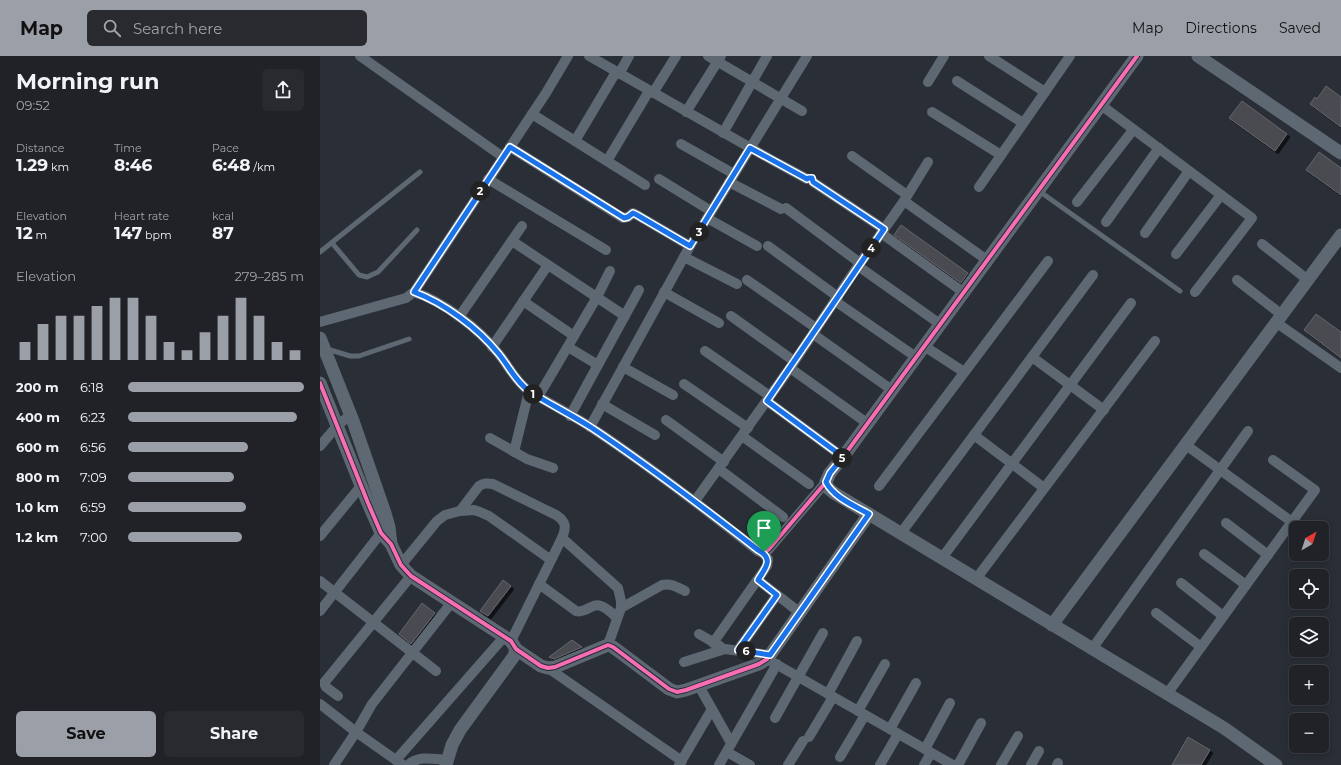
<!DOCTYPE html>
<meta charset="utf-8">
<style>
body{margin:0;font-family:Montserrat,sans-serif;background:#282a30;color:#f1f3f6;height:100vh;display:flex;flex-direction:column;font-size:15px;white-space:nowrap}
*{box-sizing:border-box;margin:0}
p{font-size:13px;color:#a2a4a8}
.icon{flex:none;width:22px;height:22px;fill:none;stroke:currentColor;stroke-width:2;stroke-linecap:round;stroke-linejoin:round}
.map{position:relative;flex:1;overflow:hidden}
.details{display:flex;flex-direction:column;background:#202228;width:320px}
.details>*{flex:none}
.needle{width:26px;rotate:39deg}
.fabs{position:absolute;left:969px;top:465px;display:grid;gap:8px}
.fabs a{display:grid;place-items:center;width:40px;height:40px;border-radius:6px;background:#202228;box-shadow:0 2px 10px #0003,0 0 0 1px #3d3f45;font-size:20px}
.pin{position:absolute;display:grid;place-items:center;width:34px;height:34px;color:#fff;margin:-41px -17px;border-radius:50% 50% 50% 0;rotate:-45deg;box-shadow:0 0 4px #0007}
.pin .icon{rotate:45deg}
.km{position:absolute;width:20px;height:20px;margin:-10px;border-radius:50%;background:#222;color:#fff;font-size:11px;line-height:20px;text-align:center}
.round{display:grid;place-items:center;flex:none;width:42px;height:42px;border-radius:6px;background:#282a30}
.headline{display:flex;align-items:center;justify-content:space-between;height:68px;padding:0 16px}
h1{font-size:22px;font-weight:700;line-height:30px}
.figures{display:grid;grid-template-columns:repeat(3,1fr);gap:6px;height:68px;padding:4px 16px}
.figures div{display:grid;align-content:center}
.figures b{font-size:17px;font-weight:700}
.figures small{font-size:11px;font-weight:400}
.figures p{font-size:11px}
.chart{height:112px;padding:8px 16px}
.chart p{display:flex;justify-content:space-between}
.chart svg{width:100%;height:72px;margin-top:4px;stroke:#9b9fa8;stroke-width:6}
.button{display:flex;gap:8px;margin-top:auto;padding:8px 16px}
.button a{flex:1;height:46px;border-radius:6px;background:#9b9fa8;color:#111;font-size:16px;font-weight:700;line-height:46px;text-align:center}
.button a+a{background:#282a30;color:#f1f3f6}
ul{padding:0 16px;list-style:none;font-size:13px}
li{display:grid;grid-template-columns:64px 48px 1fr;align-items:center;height:30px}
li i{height:10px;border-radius:5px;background:#9b9fa8}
header{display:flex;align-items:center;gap:24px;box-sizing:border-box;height:56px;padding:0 20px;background:#9b9fa8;color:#111}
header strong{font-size:19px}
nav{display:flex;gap:22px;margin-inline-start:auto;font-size:14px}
.search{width:280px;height:36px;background:#282a30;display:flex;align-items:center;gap:10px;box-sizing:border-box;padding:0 14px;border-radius:6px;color:#a2a4a8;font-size:15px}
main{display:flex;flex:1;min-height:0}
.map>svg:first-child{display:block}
</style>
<header>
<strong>Map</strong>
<div class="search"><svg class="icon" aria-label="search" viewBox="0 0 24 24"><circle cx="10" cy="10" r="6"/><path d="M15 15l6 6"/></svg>Search here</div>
<nav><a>Map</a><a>Directions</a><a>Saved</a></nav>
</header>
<main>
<section class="details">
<div class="headline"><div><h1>Morning run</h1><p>09:52</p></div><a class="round"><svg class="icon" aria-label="share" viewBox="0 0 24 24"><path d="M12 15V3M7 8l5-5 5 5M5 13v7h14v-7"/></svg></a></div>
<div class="figures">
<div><p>Distance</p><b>1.29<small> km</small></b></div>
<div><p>Time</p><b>8:46</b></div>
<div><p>Pace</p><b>6:48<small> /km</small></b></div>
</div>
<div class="figures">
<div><p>Elevation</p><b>12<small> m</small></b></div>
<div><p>Heart rate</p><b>147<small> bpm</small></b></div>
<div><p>kcal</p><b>87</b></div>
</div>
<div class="chart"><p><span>Elevation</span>279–285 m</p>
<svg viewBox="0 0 160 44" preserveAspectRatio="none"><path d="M5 44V33M15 44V22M25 44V17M35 44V17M45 44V11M55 44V6M65 44V6M75 44V17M85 44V33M95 44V38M105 44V27M115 44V17M125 44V6M135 44V17M145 44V33M155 44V38"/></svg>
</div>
<ul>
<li><b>200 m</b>6:18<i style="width:100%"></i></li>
<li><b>400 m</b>6:23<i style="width:96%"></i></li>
<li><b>600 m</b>6:56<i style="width:68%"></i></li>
<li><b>800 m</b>7:09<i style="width:60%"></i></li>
<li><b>1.0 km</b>6:59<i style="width:67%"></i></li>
<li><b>1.2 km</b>7:00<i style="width:65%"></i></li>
</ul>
<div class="button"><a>Save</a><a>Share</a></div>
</section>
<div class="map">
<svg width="1021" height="709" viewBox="0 0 1021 709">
<defs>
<filter id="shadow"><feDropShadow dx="3" dy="3" stdDeviation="0" flood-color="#0009"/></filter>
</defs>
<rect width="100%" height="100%" fill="#2a2e36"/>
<g fill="#494b51" stroke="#64666d" filter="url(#shadow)">
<polygon points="1006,30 1021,41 1021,71 990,48 995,41 997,43"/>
<polygon points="922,45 967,78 955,95 909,62"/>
<polygon points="999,96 1021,112 1021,139 986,114"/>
<polygon points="581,169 648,217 641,227 574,179"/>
<polygon points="996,258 1021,276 1021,302 984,274"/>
<polygon points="183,524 191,530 168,560 160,555"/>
<polygon points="102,547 115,557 91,588 79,578"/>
<polygon points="252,584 262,591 234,603 229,601"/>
<polygon points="868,681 890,694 881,709 852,709"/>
</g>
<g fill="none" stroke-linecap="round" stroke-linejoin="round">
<g stroke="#5e6872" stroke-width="5">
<polyline points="719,135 860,235"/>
<polyline points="12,187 39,219 47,221 58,216 97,174"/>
<polyline points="0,196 100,116"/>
<polyline points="7,293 30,300 39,300 89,283"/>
</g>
<g stroke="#5e6872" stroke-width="10">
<polyline points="40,0 183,101"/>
<polyline points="269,0 450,103 487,123"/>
<polyline points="388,0 482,55"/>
<polyline points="669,0 725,36"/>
<polyline points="299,18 309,0"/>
<polyline points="637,25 703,67"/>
<polyline points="608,26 624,0"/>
<polyline points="333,37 356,0"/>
<polyline points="781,49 932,162 875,236"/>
<polyline points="366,56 401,0"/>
<polyline points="612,56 681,99"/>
<polyline points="212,58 325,129"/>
<polyline points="403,77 447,0"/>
<polyline points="255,85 296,16"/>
<polyline points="361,88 414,118"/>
<polyline points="190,91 303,162 308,161 313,157 317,159 370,190"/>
<polyline points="532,100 587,139"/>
<polyline points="287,105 329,35"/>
<polyline points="168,123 286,194"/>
<polyline points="339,123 391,155"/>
<polyline points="409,126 461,153"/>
<polyline points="493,126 564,173"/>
<polyline points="659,131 750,0"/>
<polyline points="584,145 667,204"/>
<polyline points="757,146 813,74"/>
<polyline points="466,152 540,207"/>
<polyline points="387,162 437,190"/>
<polyline points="786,166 839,92"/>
<polyline points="561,177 643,236"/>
<polyline points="825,177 869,115"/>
<polyline points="192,185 305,260"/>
<polyline points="942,188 988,224"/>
<polyline points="448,190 518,241"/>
<polyline points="856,198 901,139"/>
<polyline points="364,201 417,228"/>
<polyline points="538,210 620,268"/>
<polyline points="427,224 496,272"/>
<polyline points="917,224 962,259"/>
<path d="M94,236C124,246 158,272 178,297C189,310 195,325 209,335C230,348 252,359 272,372C329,410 384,452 438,495L443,497L448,503L447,510L393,587"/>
<polyline points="344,236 399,267"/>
<polyline points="203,245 254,280"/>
<polyline points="515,245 596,301"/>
<polyline points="411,260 474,305"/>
<polyline points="139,261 202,170"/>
<polyline points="0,266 86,242 94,236 226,37 248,0"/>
<polyline points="957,267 1021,312"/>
<polyline points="493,278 572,334"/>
<polyline points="604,290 644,316"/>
<polyline points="172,291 228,209"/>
<polyline points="248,291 278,309"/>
<polyline points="385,295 450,340"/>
<polyline points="712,301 784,354"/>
<polyline points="303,311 353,339"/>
<polyline points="470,312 547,367"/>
<polyline points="364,328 428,372"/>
<polyline points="218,341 277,241 290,215"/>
<polyline points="447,345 523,401"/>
<polyline points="282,348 335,379"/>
<polyline points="250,360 319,234"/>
<polyline points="346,364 404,406"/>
<polyline points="270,371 370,190 487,0"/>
<polyline points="654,379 724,432"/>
<polyline points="422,380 489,428"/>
<polyline points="170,382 207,403 233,412"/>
<polyline points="866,389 972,466"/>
<polyline points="0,390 17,370 30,359"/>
<polyline points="194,396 209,335"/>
<polyline points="399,413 463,461"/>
<polyline points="559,430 728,205"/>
<polyline points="375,445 470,312 538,210 584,145 608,106"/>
<path d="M140,455L159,430C164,427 167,427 173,428L236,459C247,466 246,472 242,482L191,585"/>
<polyline points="906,467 948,499"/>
<polyline points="581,477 773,219"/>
<polyline points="0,480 41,430"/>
<polyline points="242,482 298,532 301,545 301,552 288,589"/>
<polyline points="443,497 449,493 506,426"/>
<polyline points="884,498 926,529"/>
<polyline points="622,502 811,247"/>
<polyline points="81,509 117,465 125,459 140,455 154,454 160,456 169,460 231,504"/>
<polyline points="656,523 835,285"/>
<polyline points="438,524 479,556"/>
<polyline points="0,525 116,615"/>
<polyline points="861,527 903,560"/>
<path d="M219,528L256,555C266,558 272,546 281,550C287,552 293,558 297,562"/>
<path d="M301,552L342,529C351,527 357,531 365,535"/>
<polyline points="0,555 61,477 66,473"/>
<polyline points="836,557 881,591"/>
<polyline points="379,578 400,590"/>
<polyline points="772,593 928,375"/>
<polyline points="418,594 457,539"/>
<polyline points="447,603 633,709"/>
<polyline points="364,606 405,593 450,599"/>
<polyline points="228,612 362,705"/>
<polyline points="379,630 411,687"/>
<polyline points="508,638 537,585"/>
<polyline points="847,638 995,434 953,404"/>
<polyline points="18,640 6,631 4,627 91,520"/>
<polyline points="0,648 36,676 83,709"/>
<polyline points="538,655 565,608"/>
<polyline points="455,662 503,577"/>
<polyline points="570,673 596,627"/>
<polyline points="489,681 513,641"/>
<polyline points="605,693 630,647"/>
<polyline points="407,696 430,709"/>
<polyline points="520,701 545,659"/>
<polyline points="76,704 184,581"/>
<polyline points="14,709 36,676 52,648 132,546"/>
<path d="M88,709C99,699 113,703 127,704"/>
<polyline points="359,709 392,653"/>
<polyline points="399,709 457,608"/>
<polyline points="468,709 483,685"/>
<polyline points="560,709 578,678"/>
<polyline points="604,709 611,697"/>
<polyline points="638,709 661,667"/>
<polyline points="681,709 698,680"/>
<polyline points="711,709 719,695"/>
<polyline points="737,709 738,707"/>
</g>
<g stroke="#5e6872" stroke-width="13">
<polyline points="817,0 523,401 510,417 506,426 508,432 514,437 904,672 956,709"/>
<polyline points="878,0 1021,97"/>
<polyline points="0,282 33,365 65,457 69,471 71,488"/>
<polyline points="0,327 48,447 61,477 71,488 81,509 91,520 191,585 196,593 221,610 228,612 235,611 288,589 293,591 349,633 357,636 366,634 439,608 447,603 450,599 549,458"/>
<polyline points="732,569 1021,179"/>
<polyline points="126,709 132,689 140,674 194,600 196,593"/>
</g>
<g stroke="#262c3a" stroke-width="6">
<g id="cycleway">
<polyline points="0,327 48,447 61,477 71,488 81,509 91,520 191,585 196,593 221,610 228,612 235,611 288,589 293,591 349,633 357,636 366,634 439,608 447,603 450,599 549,458"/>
<polyline points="443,497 449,493 506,426 510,417 523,401 817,0"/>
</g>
</g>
<use href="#cycleway" stroke="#f96db3" stroke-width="4"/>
</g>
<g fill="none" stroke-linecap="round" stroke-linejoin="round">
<g stroke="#fff" stroke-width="8">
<path id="route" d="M190,91L304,162L308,161L313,157L317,159L370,190L430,92L487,123L489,122H492L493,126L564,173L447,345L523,401L510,417L506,426C513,441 535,450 549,458L450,599L418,594L457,539L438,524C445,512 455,503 438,494C384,452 329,410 272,372C252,359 229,348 209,335C195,325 189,310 178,297C158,272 124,247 94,236Z"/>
</g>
<use href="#route" stroke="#1a73e8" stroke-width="5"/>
</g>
</svg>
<div class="fabs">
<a><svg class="needle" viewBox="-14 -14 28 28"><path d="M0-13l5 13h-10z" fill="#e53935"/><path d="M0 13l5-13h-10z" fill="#a2a4a8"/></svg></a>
<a><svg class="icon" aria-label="locate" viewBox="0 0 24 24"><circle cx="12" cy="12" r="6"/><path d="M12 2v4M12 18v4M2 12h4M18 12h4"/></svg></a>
<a><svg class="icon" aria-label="layers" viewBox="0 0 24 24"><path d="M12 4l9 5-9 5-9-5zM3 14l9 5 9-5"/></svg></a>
<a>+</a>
<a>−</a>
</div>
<div class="pin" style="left:444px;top:496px;background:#1e9e55"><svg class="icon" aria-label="arrive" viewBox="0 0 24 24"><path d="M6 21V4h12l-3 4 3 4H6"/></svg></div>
<b class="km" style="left:213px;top:338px">1</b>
<b class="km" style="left:160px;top:135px">2</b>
<b class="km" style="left:379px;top:176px">3</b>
<b class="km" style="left:551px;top:192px">4</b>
<b class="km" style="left:522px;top:402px">5</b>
<b class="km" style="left:426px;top:595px">6</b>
</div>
</main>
